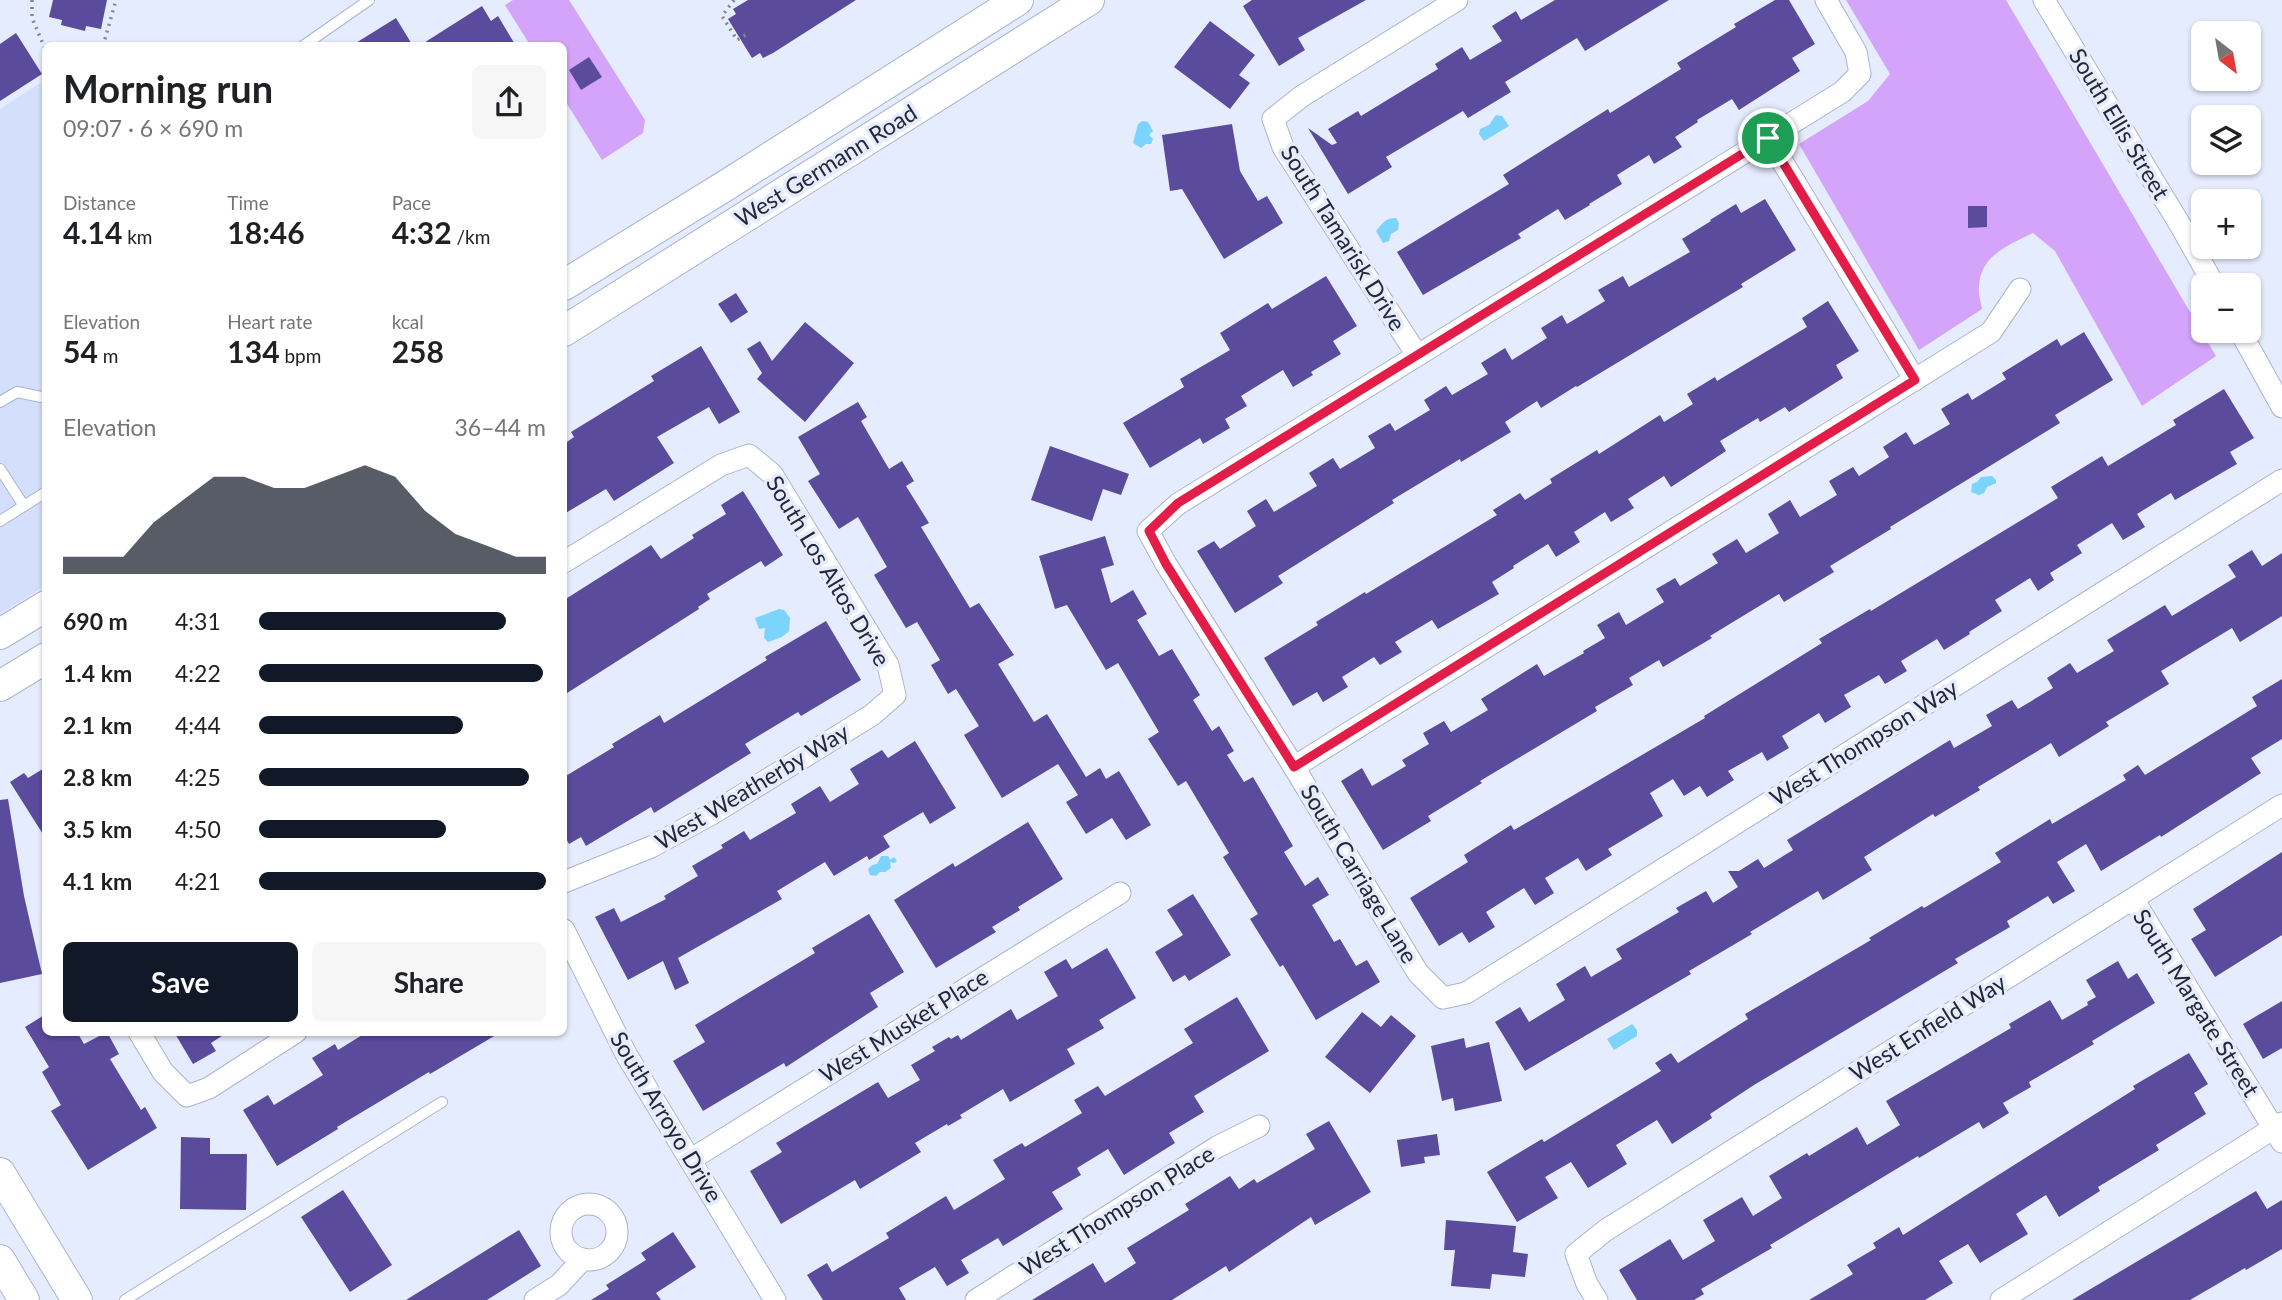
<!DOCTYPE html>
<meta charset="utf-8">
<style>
body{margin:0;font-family:Lato,sans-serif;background:#f6f6f6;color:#202124;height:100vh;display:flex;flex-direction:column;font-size:26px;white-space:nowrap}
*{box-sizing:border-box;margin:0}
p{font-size:23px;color:#757577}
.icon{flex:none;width:38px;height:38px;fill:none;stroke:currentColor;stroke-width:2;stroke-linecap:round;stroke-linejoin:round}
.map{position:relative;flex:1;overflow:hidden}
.sheet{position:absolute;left:42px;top:42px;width:525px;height:994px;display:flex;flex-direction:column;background:#fff;border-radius:10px;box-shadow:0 2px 5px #0004}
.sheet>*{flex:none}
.needle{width:46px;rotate:149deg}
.buttons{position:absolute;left:2191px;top:21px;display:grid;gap:14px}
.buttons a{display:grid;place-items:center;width:70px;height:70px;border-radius:10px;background:#fff;box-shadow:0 2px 5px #0004;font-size:35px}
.pin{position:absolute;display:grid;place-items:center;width:60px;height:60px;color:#fff;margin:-30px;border:4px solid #fff;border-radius:50%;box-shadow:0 2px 7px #0007}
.round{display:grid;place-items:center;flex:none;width:74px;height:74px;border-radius:10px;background:#f6f6f6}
.head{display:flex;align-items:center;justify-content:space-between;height:119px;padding:0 21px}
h1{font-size:38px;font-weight:700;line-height:52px}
.metrics{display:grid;grid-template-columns:repeat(3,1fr);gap:10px;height:119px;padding:7px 21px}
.metrics div{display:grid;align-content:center}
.metrics b{font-size:30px;font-weight:700}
.metrics small{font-size:19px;font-weight:400}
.metrics p{font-size:19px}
.chart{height:196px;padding:14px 21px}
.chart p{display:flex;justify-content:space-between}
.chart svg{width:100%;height:126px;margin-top:7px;fill:#111827;opacity:.7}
.cta{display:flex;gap:14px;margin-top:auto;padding:14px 21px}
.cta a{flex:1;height:80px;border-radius:10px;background:#111827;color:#fff;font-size:28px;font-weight:700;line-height:80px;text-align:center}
.cta a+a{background:#f6f6f6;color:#202124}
ul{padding:0 21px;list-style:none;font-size:23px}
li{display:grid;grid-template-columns:112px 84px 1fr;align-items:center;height:52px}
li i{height:18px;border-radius:9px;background:#111827}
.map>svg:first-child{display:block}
</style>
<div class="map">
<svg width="2282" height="1300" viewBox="0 0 2282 1300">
<rect width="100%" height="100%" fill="#e5ecfe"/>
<polygon fill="#d4dffd" points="45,80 45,586 0,614 0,109"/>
<g fill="#d3a4f9">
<polygon points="513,0 569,0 645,120 643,133 602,160 564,99 564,46 530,45 505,5"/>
<path d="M1846,0H2006L2216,356L2142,406L2055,251L2033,233C2009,245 1980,255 1979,287C1978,294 1981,302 1982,309L1919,350L1799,144L1868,101L1890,74Z"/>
</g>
<g fill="#7cd4fc">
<polygon points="1496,115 1502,116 1509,126 1484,141 1479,134 1480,129 1489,125"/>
<polygon points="1142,121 1148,122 1153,131 1149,135 1153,139 1151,144 1146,144 1141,148 1133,143 1138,124"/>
<path d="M1396,218L1399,223L1398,230L1391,234L1389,241L1383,243L1376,231C1382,224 1385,218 1396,218Z"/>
<polygon points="1992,476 1996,480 1996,483 1987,487 1984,493 1979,495 1971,492 1972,484 1977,482 1981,477"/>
<polygon points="779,609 784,610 790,618 789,631 782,637 768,642 764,638 765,628 759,629 755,618"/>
<polygon points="881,856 888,856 890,860 894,857 897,861 894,863 890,862 891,868 885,872 880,872 876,876 870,875 868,869 872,865 877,864"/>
<polygon points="1632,1024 1637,1030 1637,1036 1614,1050 1607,1039"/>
</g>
<g fill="#5a4b9c">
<polygon points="53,0 107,0 101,29 86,26 85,31 61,25 62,20 49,17"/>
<polygon points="748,0 856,0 773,53 763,58 760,53 752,58 728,19 736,14 733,9"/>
<polygon points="1252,0 1366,0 1298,38 1305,50 1279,66 1243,6"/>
<polygon points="1555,0 1669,0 1585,51 1577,38 1505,82 1511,92 1468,118 1463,111 1386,157 1392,167 1348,194 1308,128 1332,145 1337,143 1328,129 1358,111 1361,116 1438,69 1435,64 1462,47 1470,60 1502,41 1492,26 1516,11 1521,20"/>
<polygon points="1775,0 1789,0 1815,44 1792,58 1800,71 1739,110 1732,99 1697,120 1698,122 1675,137 1682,147 1654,164 1649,155 1617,175 1622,184 1589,204 1590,205 1565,220 1558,209 1518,234 1521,238 1423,295 1397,252 1509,184 1503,175 1608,109 1610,113 1681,69 1677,63 1736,27 1734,24"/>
<polygon points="482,6 491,21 498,16 516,46 419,46"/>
<polygon points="396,18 413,46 351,46"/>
<polygon points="1210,21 1255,55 1239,75 1250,83 1230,109 1174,67"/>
<polygon points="16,33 42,74 0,101 0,44"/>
<polygon points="589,57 602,77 581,90 569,70"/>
<polygon points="1232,124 1240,171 1258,201 1267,196 1283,223 1224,259 1182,189 1170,191 1162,135"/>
<polygon points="1765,199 1796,250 1741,284 1743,287 1577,387 1576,386 1541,408 1537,401 1505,422 1511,432 1461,462 1460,459 1392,500 1394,503 1278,576 1283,583 1235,613 1197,551 1214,541 1220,549 1256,526 1247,511 1266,499 1274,512 1317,486 1309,473 1333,458 1340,469 1375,448 1368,436 1390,423 1395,431 1430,410 1424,400 1446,386 1452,395 1488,374 1481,363 1505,348 1512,360 1547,338 1541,328 1562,315 1567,324 1605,301 1598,290 1623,276 1629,287 1690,252 1682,239 1711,221 1710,220 1736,204 1741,213"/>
<polygon points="1968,206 1987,206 1987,227 1968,228"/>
<polygon points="1326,276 1357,326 1333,341 1341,354 1311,372 1313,375 1293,387 1283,370 1241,396 1247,406 1225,419 1230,428 1203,444 1200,438 1150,468 1123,423 1184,387 1180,379 1230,350 1220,333 1268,303 1272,309"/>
<polygon points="736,293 748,312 731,323 718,304"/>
<polygon points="1828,301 1859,351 1836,365 1843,378 1789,412 1785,407 1760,422 1758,418 1720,441 1726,451 1671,487 1664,476 1628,499 1634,508 1611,522 1605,512 1574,532 1580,542 1556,557 1548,544 1513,566 1514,568 1492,582 1499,594 1438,629 1432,620 1395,642 1402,652 1380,665 1374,657 1342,677 1348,687 1323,702 1317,692 1293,706 1264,658 1318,625 1316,622 1365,592 1366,594 1497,515 1493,510 1520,493 1525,500 1552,483 1550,479 1597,450 1599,454 1660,415 1664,422 1693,404 1687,394 1715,377 1717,381 1807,327 1802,318"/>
<polygon points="805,322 854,363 805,422 757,379 762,373 747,349 760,341 772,361"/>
<polygon points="2084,332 2113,380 2055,415 2060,423 1890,527 1891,529 1830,566 1834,572 1784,602 1779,594 1710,636 1712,638 1663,667 1659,660 1629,678 1633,685 1595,707 1597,711 1480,781 1482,783 1428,816 1431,821 1383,850 1341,781 1362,768 1372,786 1406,766 1402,760 1429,744 1423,733 1444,721 1451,732 1488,710 1481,699 1537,664 1544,676 1584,653 1583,651 1605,638 1597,625 1619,612 1626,625 1664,602 1656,589 1675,578 1680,586 1718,563 1712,554 1737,539 1746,553 1779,533 1768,514 1790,500 1800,517 1837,495 1829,481 1853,467 1859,476 1889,457 1883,447 1906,432 1914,445 1950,424 1941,409 1968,393 1972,400 2006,379 2002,373 2057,339 2061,346"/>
<polygon points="701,346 740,412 719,424 709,407 657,437 674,463 614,501 606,489 564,514 564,444 574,437 571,432 654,381 651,376"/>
<polygon points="2224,389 2254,438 2230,452 2237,464 2175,500 2171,493 2137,514 2145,527 2123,540 2112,523 2077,545 2082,553 2050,573 2054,580 2038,591 2030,578 1995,600 2002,611 1969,632 1970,634 1944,650 1937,639 1901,661 1907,671 1885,684 1879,675 1844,695 1851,707 1825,723 1819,713 1782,736 1789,748 1767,761 1762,752 1728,771 1734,780 1707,797 1700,786 1684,796 1673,779 1650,793 1663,816 1608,849 1612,855 1586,871 1578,858 1545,878 1554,893 1535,905 1524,888 1486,912 1495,927 1469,943 1462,932 1439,946 1410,898 1468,862 1464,855 1511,825 1514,830 1705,718 1704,716 1822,643 1819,639 1870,609 1871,611 2058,498 2051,487 2102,456 2108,466 2176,425 2173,420"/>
<polygon points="858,402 867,417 861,421 889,469 902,461 914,481 906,486 929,523 921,527 970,608 979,603 1014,655 998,664 1034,722 1047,714 1086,777 1100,768 1106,779 1119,771 1151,825 1126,840 1112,818 1086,834 1066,802 1078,795 1058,764 1002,798 964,735 979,726 956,689 948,694 931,665 940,660 917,622 906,628 874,575 887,567 858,517 839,529 808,481 820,474 798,437"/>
<polygon points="1050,446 1129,474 1121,495 1103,489 1092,521 1031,500"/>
<polygon points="743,491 783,555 765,567 761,561 707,594 710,599 698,607 699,609 564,695 564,600 651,545 661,559 694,538 692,535 726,514 721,505"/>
<polygon points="1105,536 1114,565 1101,569 1111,603 1133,590 1147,614 1137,620 1159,656 1172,649 1200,695 1193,700 1212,731 1219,726 1234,751 1227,755 1244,782 1253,777 1293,846 1284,852 1305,886 1318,877 1329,895 1312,905 1334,942 1340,939 1356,966 1367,960 1380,982 1316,1020 1283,965 1280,967 1250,919 1258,914 1223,857 1229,853 1186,781 1178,786 1148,739 1159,732 1118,663 1106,670 1067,605 1055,609 1039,556"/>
<polygon points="2252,550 2262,566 2282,553 2282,616 2240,642 2232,628 2161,671 2169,684 2106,722 2109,726 2059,757 2051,743 1978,787 1980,790 1935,817 1933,814 1864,857 1872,870 1823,900 1818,891 1750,932 1752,934 1689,971 1691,974 1525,1071 1495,1022 1520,1007 1529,1022 1565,1000 1556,984 1585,966 1591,977 1622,959 1616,949 1679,912 1676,908 1706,891 1713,903 1738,887 1728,871 1739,871 1758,859 1764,868 1793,850 1787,840 1950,740 1954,748 1992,726 1986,715 2012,700 2018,709 2053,688 2047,678 2070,663 2077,673 2114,651 2107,640 2165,605 2172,616 2236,577 2228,565"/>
<polygon points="826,621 861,680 801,716 798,712 745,744 751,753 654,813 651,807 586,846 581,837 569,844 564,835 564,777 614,747 612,744 660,715 664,723 767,660 765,657"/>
<polygon points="2282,679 2282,739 2251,758 2261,773 2161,837 2160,835 2101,871 2086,844 2057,862 2075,891 2053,904 2048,896 2007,921 2010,927 1955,959 1958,963 1754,1085 1710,1114 1712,1118 1672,1144 1657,1120 1616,1145 1627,1164 1588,1188 1571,1162 1545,1177 1558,1198 1517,1222 1487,1172 1542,1139 1544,1142 1661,1071 1655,1063 1671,1053 1678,1063 1748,1019 1745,1014 1871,940 1869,938 1922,906 1924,908 2001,862 1995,853 2050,819 2052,824 2126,780 2123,775 2138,765 2145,775 2257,706 2252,697"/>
<polygon points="915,741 956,808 930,824 923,812 883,836 890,847 869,860 867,856 834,876 825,862 777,891 782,899 678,958 689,983 675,990 663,961 628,980 595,917 614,908 621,922 666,899 664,896 698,876 692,866 723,848 721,845 744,831 750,840 796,813 791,804 820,786 830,802 859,784 850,769 882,750 888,758"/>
<polygon points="46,767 46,839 10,782 24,773 28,778"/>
<polygon points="8,799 24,896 42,974 0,983 0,800"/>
<polygon points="1028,822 1063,879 1018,907 1020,910 992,927 996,932 936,968 894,900 953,863 955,867"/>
<polygon points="2282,852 2282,935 2215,977 2191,939 2206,930 2193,909"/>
<polygon points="1193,894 1231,955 1189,981 1185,975 1173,982 1155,952 1183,935 1167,910"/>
<polygon points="869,914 904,972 870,993 878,1007 786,1067 784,1063 703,1111 673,1061 705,1042 695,1025 815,953 812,948"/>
<polygon points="1107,948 1136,998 1099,1020 1104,1028 1067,1049 1075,1064 1010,1102 1003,1089 960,1115 962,1118 948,1126 947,1124 915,1143 921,1152 860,1189 855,1180 781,1224 750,1171 782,1152 776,1143 878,1082 888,1098 920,1080 911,1065 935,1051 932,1047 949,1037 951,1039 958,1035 961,1040 1011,1009 1017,1020 1058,996 1044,972 1066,959 1072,969"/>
<polygon points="2118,961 2128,979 2137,973 2155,1003 2092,1041 2094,1044 2029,1082 2031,1087 2003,1103 2009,1113 1983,1129 1979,1122 1919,1158 1918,1156 1770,1245 1772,1248 1701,1289 1704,1294 1694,1300 1637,1300 1619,1270 1670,1239 1683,1260 1715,1241 1703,1220 1742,1197 1753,1216 1782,1198 1769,1176 1807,1153 1809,1156 1857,1127 1867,1145 1900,1125 1886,1101 2011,1028 2009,1024 2050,1000 2062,1020 2088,1005 2087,1002 2096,997 2086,980"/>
<polygon points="1237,997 1269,1051 1194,1096 1204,1112 1169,1133 1175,1143 1124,1175 1108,1149 1077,1168 1081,1175 1052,1192 1063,1209 1003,1246 998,1238 961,1260 969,1273 947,1286 935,1267 899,1288 906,1300 823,1300 807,1275 827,1263 832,1272 889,1238 886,1233 946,1196 954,1210 1005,1179 993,1160 1022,1143 1025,1147 1082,1113 1074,1100 1098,1086 1105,1096 1193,1043 1184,1029"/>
<polygon points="2282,1001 2282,1048 2263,1059 2243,1024"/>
<polygon points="1362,1012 1381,1027 1391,1015 1416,1036 1370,1093 1325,1057"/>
<polygon points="46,1014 46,1032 77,1032 84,1044 107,1032 119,1054 110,1059 141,1110 145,1107 157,1128 88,1170 51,1111 61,1105 42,1072 49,1067 25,1027"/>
<polygon points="174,1032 228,1032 211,1043 216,1051 193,1064"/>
<polygon points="367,1032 501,1032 430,1074 429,1072 337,1127 338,1129 277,1166 243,1110 268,1095 274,1105 323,1075 312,1058 335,1044 338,1050"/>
<polygon points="1464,1038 1466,1048 1489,1042 1502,1101 1455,1111 1453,1098 1442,1101 1431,1046"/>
<polygon points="2189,1053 2208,1084 2194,1093 2206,1114 2156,1145 2159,1150 2098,1187 2100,1191 2059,1217 2046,1195 2016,1214 2028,1234 1980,1263 1968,1244 1939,1261 1953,1283 1925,1300 1809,1300 1853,1274 1847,1265 1876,1248 1873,1243 1899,1227 1903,1235 2135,1089 2133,1086"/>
<polygon points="1329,1121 1371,1192 1315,1225 1311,1217 1229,1272 1226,1266 1172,1300 1032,1300 1093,1263 1105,1283 1136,1263 1127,1248 1189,1210 1185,1204 1230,1176 1239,1189 1254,1179 1257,1183 1315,1149 1306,1134"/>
<polygon points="1437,1134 1440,1155 1424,1157 1425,1163 1401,1167 1397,1140"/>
<polygon points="181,1137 210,1138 210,1154 247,1154 246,1210 180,1209"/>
<polygon points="343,1190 392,1265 350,1292 301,1217"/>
<polygon points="2256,1191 2267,1209 2282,1200 2282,1249 2246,1270 2245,1268 2190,1300 2072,1300"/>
<polygon points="1446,1220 1516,1226 1513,1252 1528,1254 1525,1277 1492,1274 1490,1289 1451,1286 1455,1250 1444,1250"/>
<polygon points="519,1230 541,1266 487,1300 406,1300"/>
<polygon points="673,1232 696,1267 656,1293 661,1300 591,1300 609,1289 606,1285 646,1260 641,1253"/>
</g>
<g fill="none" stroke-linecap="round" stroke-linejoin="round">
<g stroke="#a9b4d1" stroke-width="12">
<g id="service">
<polyline points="303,46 369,0"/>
<polyline points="0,402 17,392 46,398"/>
<polyline points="0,469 24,506"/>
<polyline points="0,521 46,492"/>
<polyline points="125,1300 442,1102"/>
</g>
</g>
<g stroke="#a9b4d1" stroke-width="23">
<g id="minor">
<polyline points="1826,0 1856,52 1860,74 1842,92 1178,504 1148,531 1166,564 1294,767 1418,973 1443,998 1466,993 2282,480"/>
<polyline points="2044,0 2182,228 2214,285"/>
<polyline points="1768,138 1915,380"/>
<polyline points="2240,331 2282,407"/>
<polyline points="1417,355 1283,147 1273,119 1302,96 1457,0"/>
<polyline points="564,562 721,465 749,455 772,474 888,665 895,695 872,715 710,815 651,847 564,882"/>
<polyline points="1294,767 1991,332 2020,289"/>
<polyline points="2133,899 2282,1142"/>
<polyline points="564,930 626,1054 775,1300"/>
<polyline points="139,1032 163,1072 187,1096 209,1088 296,1032"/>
<polyline points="690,1160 1120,893"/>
<circle cx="589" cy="1232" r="28"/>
<polyline points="535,1300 559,1285 583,1259"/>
<polyline points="976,1300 1217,1147 1259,1126"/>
<polyline points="1597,1300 1587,1284 1576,1254 1606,1230 2282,805"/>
<polyline points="2001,1300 2282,1123"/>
</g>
</g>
<g stroke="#a9b4d1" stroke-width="32">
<g id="secondary">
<polyline points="564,285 725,186 1018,0"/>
<polyline points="564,331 1089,0"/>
<polyline points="0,634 46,606"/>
<polyline points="0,686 46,658"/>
<polyline points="0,1173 77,1300"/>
<polyline points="0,1260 24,1300"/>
</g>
</g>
<g stroke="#828796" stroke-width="3.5" stroke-dasharray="2 5" stroke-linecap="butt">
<polyline points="32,0 32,18 46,51"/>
<polyline points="734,0 722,16 737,40 749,33"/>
<polyline points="103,46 116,0"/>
</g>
<use href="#service" stroke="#fff" stroke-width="10"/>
<use href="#minor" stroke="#fff" stroke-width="21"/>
<use href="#secondary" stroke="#fff" stroke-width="30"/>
</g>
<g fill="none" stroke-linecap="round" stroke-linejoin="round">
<g stroke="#fff" stroke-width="14">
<polygon id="route" points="1768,138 1915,380 1294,767 1166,564 1149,531 1178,503"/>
</g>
<use href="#route" stroke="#e11d48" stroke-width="9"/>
</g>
<g text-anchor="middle" stroke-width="7" stroke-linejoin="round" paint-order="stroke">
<g font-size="23" fill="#242834" stroke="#e5ecfe">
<text transform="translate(2119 124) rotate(59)" y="8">South Ellis Street</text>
<text transform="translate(826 166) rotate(-32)" y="8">West Germann Road</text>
<text transform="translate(1343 238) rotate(58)" y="8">South Tamarisk Drive</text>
<text transform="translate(828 571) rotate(59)" y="8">South Los Altos Drive</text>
<text transform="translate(1864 743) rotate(-32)" y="8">West Thompson Way</text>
<text transform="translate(752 787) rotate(-31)" y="8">West Weatherby Way</text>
<text transform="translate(1359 874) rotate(59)" y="8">South Carriage Lane</text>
<text transform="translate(2196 1003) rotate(58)" y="8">South Margate Street</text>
<text transform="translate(904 1026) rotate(-32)" y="8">West Musket Place</text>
<text transform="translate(1928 1028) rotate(-32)" y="8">West Enfield Way</text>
<text transform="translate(666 1117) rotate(59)" y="8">South Arroyo Drive</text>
<text transform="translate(1117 1211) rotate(-32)" y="8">West Thompson Place</text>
</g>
</g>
</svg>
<div class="buttons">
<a><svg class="needle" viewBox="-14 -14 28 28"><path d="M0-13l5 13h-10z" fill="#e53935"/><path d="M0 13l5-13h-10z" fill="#757577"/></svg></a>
<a><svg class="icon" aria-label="layers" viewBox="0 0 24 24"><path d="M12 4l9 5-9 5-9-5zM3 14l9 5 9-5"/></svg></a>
<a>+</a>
<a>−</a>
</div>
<div class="pin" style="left:1768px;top:138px;background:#1e9e55"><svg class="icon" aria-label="arrive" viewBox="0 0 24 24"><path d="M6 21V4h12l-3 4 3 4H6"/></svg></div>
<section class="sheet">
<div class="head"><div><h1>Morning run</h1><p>09:07 · 6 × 690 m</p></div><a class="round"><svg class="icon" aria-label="share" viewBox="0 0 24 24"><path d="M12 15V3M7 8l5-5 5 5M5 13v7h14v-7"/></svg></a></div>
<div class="metrics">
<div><p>Distance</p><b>4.14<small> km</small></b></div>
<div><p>Time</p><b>18:46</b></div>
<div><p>Pace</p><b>4:32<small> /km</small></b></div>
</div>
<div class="metrics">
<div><p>Elevation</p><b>54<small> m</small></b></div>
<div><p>Heart rate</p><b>134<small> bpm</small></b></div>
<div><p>kcal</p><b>258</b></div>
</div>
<div class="chart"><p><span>Elevation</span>36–44 m</p>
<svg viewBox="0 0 160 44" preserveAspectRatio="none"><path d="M0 44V38L10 38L20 38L30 26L40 18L50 10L60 10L70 14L80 14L90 10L100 6L110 10L120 22L130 30L140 34L150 38L160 38V44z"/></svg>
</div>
<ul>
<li><b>690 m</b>4:31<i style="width:86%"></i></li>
<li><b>1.4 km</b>4:22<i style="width:99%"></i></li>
<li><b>2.1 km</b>4:44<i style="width:71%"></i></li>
<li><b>2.8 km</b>4:25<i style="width:94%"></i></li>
<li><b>3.5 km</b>4:50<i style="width:65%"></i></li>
<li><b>4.1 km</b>4:21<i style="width:100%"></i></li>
</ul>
<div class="cta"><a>Save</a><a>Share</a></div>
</section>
</div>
